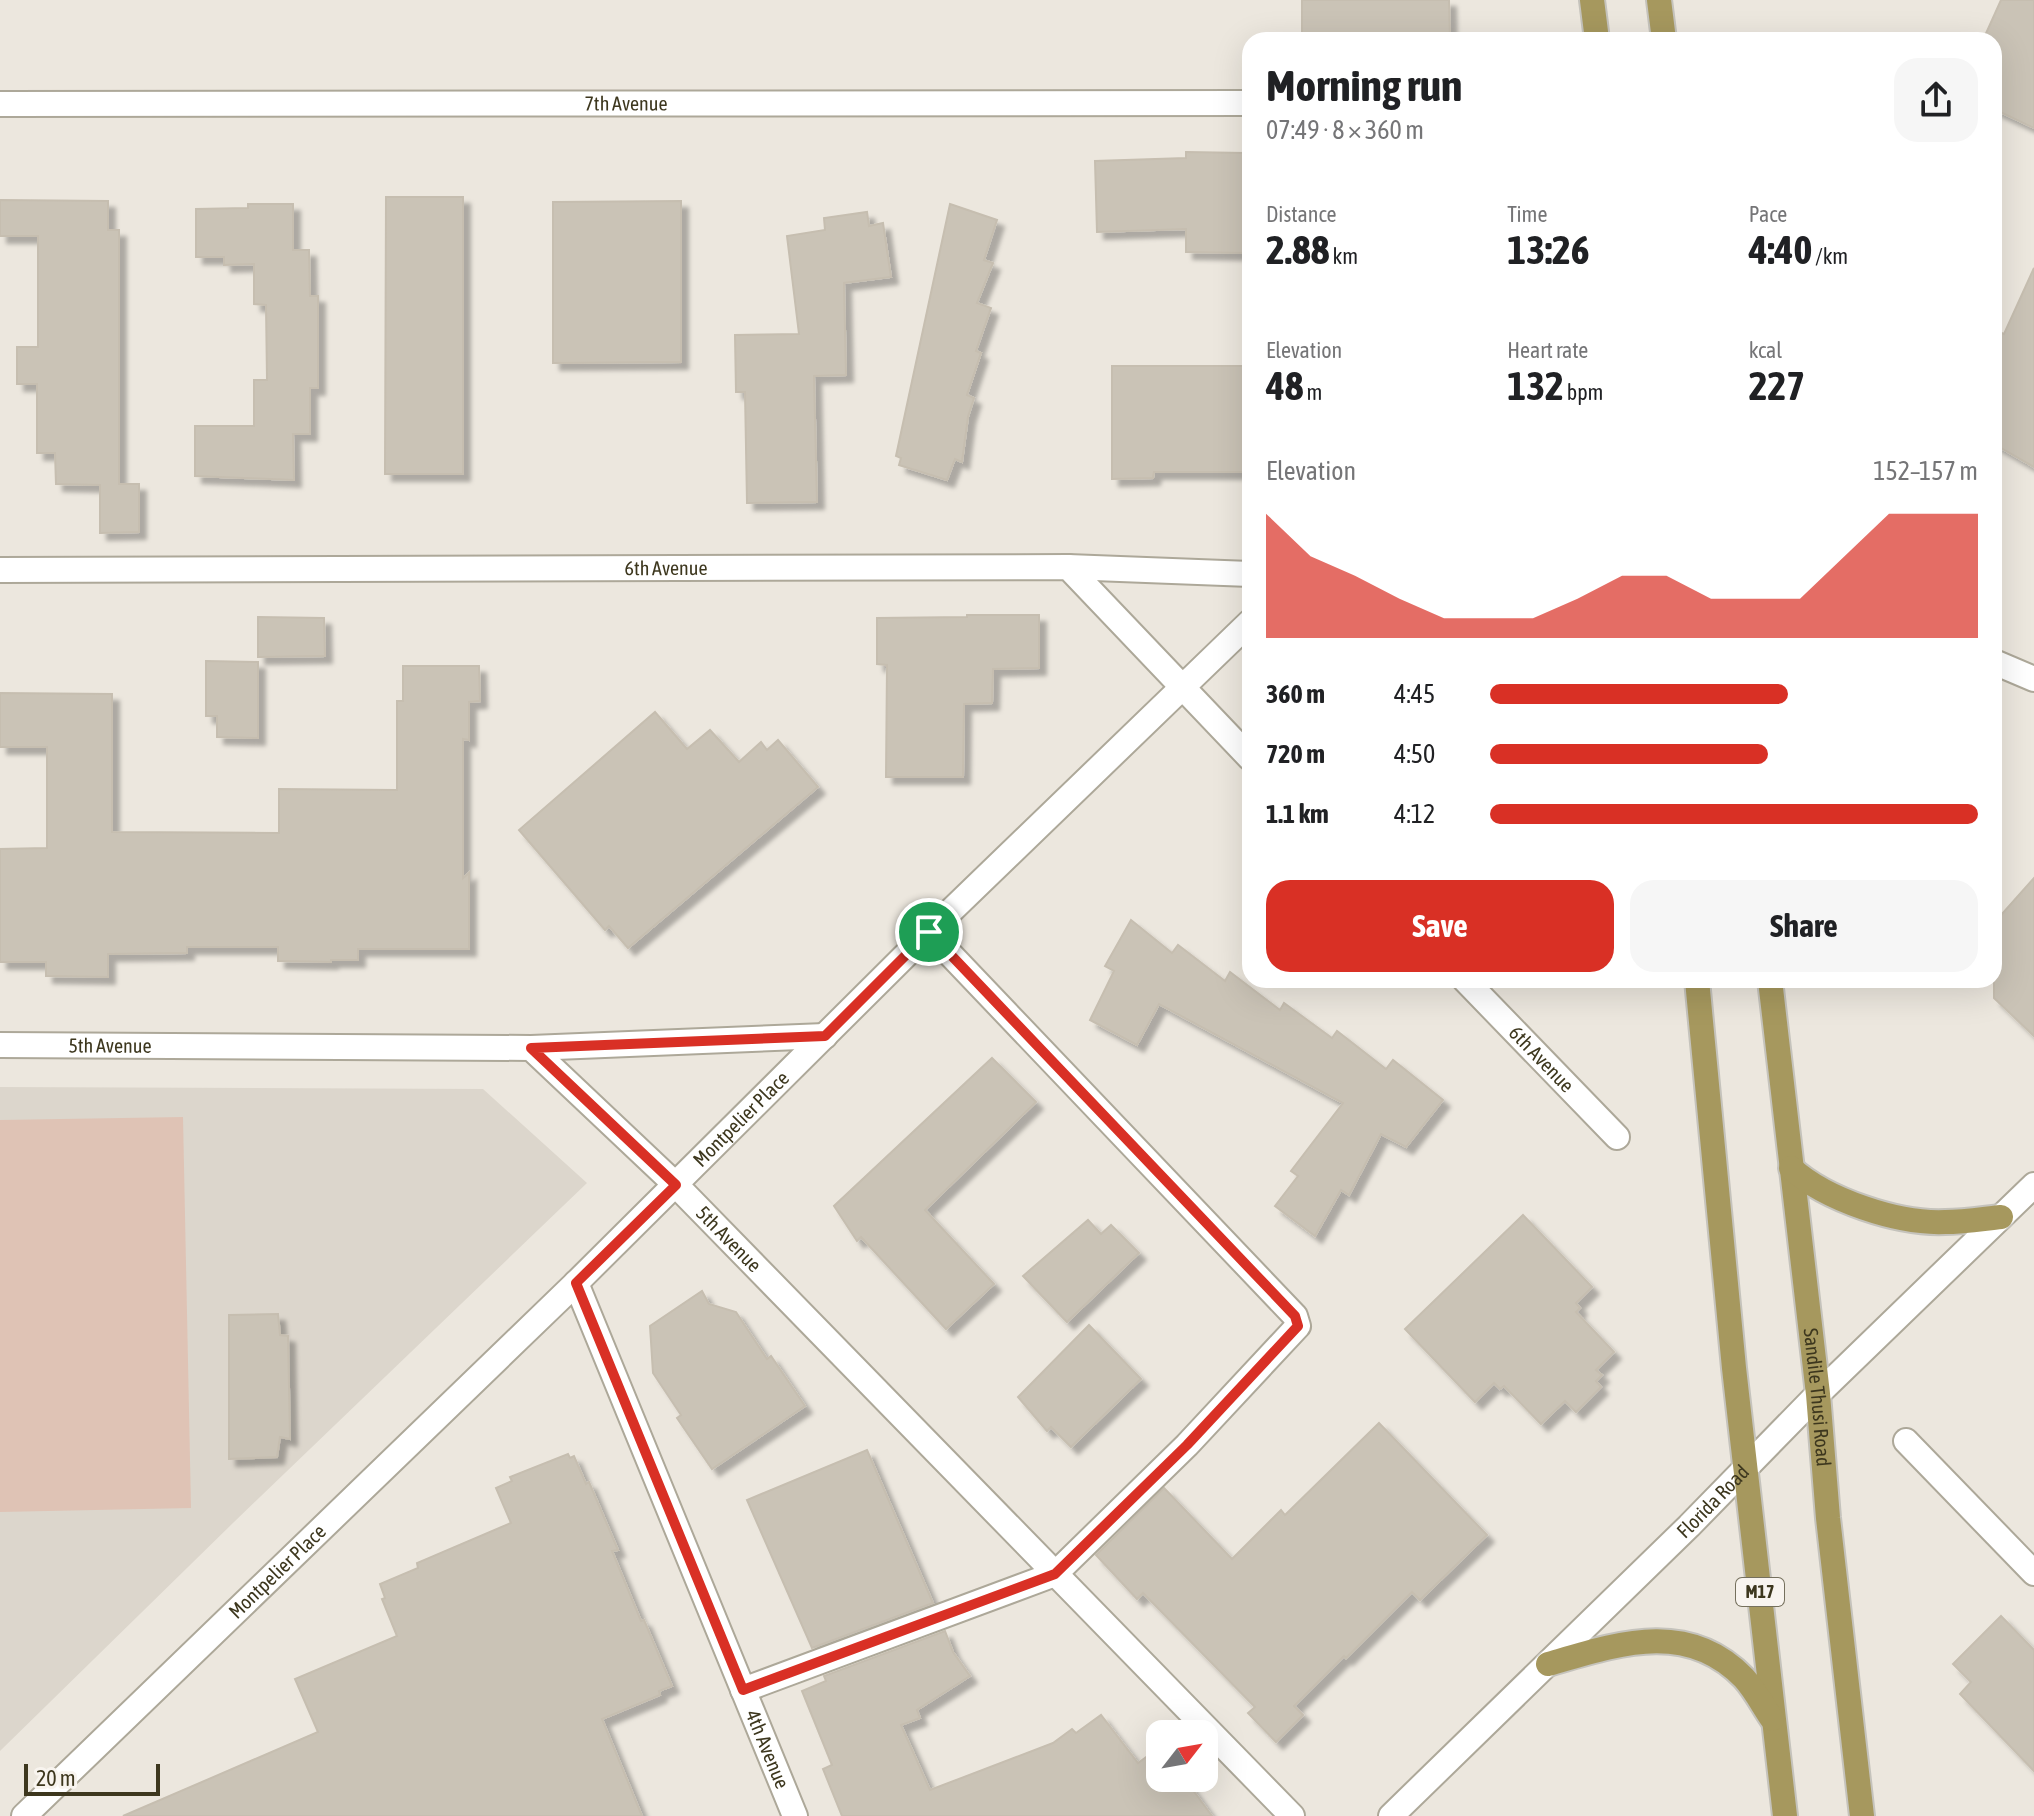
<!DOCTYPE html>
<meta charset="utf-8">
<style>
body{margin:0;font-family:"Asap Condensed",sans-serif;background:#f6f6f6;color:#202124;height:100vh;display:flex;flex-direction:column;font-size:30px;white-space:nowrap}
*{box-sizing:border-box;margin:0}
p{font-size:26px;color:#757577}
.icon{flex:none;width:44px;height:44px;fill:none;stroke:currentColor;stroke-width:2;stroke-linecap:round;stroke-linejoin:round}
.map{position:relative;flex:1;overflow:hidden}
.panel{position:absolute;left:1242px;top:32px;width:760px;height:956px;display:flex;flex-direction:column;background:#fff;border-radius:24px;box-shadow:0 8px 32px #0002}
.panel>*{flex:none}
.needle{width:52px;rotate:59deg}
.buttons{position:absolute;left:1146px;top:1720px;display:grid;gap:16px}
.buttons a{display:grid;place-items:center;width:72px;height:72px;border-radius:16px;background:#fff;box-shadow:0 8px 32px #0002;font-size:40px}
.scale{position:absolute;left:24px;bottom:20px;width:136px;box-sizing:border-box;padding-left:8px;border:4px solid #3d371e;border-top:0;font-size:22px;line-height:28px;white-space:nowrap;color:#3d371e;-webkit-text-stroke:6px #f8f4ef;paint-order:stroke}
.pin{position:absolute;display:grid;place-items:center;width:68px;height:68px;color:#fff;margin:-34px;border:4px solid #fff;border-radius:50%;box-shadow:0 2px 8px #0007}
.round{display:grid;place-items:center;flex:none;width:84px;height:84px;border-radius:24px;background:#f6f6f6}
.head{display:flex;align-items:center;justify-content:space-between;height:136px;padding:0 24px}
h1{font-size:44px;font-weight:700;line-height:60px}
.stats{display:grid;grid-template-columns:repeat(3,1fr);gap:12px;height:136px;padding:8px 24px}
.stats div{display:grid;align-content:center}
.stats b{font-size:40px;font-weight:700}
.stats small{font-size:22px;font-weight:400}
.stats p{font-size:22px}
.chart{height:224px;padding:16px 24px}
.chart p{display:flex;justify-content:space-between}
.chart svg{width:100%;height:144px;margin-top:8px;fill:#d93025;opacity:.7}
.cta{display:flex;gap:16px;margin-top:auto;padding:16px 24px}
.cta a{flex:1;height:92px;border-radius:24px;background:#d93025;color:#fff;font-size:32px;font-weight:700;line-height:92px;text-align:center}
.cta a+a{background:#f6f6f6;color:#202124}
ul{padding:0 24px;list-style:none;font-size:26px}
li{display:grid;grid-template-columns:128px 96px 1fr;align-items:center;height:60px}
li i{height:20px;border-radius:10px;background:#d93025}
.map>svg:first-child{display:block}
</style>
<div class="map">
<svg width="2034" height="1816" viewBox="0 0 2034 1816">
<defs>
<filter id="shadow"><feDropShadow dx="7" dy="7" stdDeviation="2" flood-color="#0004"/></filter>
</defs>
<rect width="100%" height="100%" fill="#ece7de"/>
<polygon fill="#dcd6cc" points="0,1087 483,1089 587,1183 234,1522 0,1751"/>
<polygon fill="#dfc3b5" points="183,1117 191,1508 0,1512 0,1120"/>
<g fill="#cac3b6" stroke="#c6beb0" stroke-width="2" filter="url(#shadow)">
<polygon points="1302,0 1449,0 1450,40 1302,40"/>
<polygon points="2001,0 2034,0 2034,128 1994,109 1994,40 1983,40"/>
<polygon points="1186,152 1245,153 1244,253 1186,252 1186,229 1097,232 1095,161 1186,158"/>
<polygon points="386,197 463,197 463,474 385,474"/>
<polygon points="0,200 108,201 108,230 119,230 119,484 139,484 139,532 100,533 100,485 56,484 55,453 37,453 37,384 17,384 17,347 38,347 38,236 0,236"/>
<polygon points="681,201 681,362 553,363 553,202"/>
<polygon points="248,204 293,204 293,250 309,250 310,296 318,296 318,388 310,388 310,434 293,434 294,480 195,476 195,426 254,426 254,380 267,380 266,305 254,304 254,264 224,265 224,257 196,257 196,209 248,208"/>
<polygon points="950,204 997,220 984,260 993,263 977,303 991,308 976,351 981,353 967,395 974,398 968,417 962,462 955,459 947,480 899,465 901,458 896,456"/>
<polygon points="867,212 869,226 883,223 891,277 844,283 846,375 814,376 817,502 747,503 745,392 736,392 735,335 799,334 787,236 825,230 824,218"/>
<polygon points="2034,268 2034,467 1994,444 1994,330 2004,334"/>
<polygon points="1112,366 1250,366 1250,472 1154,472 1153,478 1112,479"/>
<polygon points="967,615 1039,615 1039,668 993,669 992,703 964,704 963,777 886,777 887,665 877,664 877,618 967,617"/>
<polygon points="258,617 324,618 325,656 258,657"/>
<polygon points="206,661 258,662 258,738 217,737 217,716 206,716"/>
<polygon points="403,666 479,666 480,701 469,702 469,740 463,739 463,878 469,873 469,949 358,949 358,960 331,960 331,962 278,961 278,947 187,947 187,953 108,954 108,977 46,976 46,962 0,962 0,849 47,848 47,747 0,747 0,693 112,694 112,832 279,833 279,789 397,790 397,701 403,701"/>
<polygon points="655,712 687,749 710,730 739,762 761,742 767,750 778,740 818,787 628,948 609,926 605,930 519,830"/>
<polygon points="2034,878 2034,1036 1994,998 1994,923"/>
<polygon points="1131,920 1172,953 1178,945 1225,981 1230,972 1280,1010 1284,1003 1332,1038 1337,1031 1386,1069 1393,1060 1443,1100 1406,1147 1381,1134 1349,1195 1341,1190 1315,1236 1275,1206 1298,1176 1291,1171 1343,1103 1159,1004 1137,1045 1090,1020 1114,971 1105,966"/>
<polygon points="992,1058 1036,1102 925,1210 994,1284 946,1329 861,1237 857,1241 834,1206"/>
<polygon points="1523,1215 1592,1287 1576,1303 1580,1308 1576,1312 1614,1352 1596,1370 1602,1375 1596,1381 1601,1387 1576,1412 1565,1401 1541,1424 1504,1386 1500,1389 1494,1383 1475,1402 1405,1329"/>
<polygon points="1088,1220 1101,1234 1111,1225 1139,1253 1067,1322 1023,1276"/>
<polygon points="702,1291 709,1304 736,1312 767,1359 771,1356 805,1406 712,1469 677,1418 681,1415 653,1373 650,1326"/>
<polygon points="278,1314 280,1335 288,1336 290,1439 280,1437 277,1457 229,1459 229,1315"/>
<polygon points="1089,1325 1141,1379 1071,1447 1051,1427 1047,1431 1018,1397"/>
<polygon points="1379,1423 1487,1535 1420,1600 1412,1592 1346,1658 1344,1656 1294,1706 1303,1715 1276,1742 1248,1713 1255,1707 1143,1593 1137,1599 1096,1555 1164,1488 1232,1559 1281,1510 1285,1515"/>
<polygon points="867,1450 933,1603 812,1648 747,1500"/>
<polygon points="568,1454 570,1458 574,1456 586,1484 589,1482 618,1550 612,1551 641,1621 644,1620 672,1686 659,1691 660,1695 602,1719 642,1816 123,1816 318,1732 295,1679 397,1636 382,1599 385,1598 380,1584 418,1568 417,1563 511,1523 496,1488 512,1481 510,1477"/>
<polygon points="2001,1616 2034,1650 2034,1771 1960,1694 1971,1682 1953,1664"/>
<polygon points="945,1631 953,1652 970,1676 917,1710 920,1718 901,1725 930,1790 1053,1743 1072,1729 1076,1733 1101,1715 1138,1763 1160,1747 1160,1778 1184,1778 1212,1816 842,1816 823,1769 832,1765 802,1691 826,1681 824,1676"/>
</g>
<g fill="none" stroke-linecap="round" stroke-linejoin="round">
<g stroke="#ada899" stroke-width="28">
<g id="minor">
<path id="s1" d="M0,104L1250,103"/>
<polyline points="1068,567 1250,574"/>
<path id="s2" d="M0,570L1068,567L1250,758"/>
<polyline points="1994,662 2034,679"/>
<path id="s3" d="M1465,980L1617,1137"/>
<path id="s4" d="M0,1045L531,1048L676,1185L1292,1816"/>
<polyline points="531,1048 825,1036"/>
<path id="s5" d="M576,1283L795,1816"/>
<polyline points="1818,1394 2034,1185"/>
<polyline points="1906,1441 2034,1573"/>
<polyline points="743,1690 1055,1574 1187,1445 1298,1326 1295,1316 929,932"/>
<path id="s6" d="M24,1816L576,1283L929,932L1250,622"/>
</g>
</g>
<g stroke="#ada899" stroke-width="28">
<g id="tertiary">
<path id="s7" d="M1391,1816L1689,1526L1818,1394"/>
</g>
</g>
<g stroke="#c5c3bc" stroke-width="28">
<g id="primary">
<polyline points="1592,0 1597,40"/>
<polyline points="1659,0 1664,40"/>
<polyline points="1697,980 1734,1368 1785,1816"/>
<path id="s8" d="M1770,980L1818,1394L1828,1518L1862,1816"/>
<path d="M1791,1168C1826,1200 1898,1224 1945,1222C1964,1222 1982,1219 2001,1217"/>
<path d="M1548,1664C1617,1644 1687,1619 1744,1678C1755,1690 1763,1706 1772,1719"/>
</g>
</g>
<use href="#minor" stroke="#fff" stroke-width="24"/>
<use href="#tertiary" stroke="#fff" stroke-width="24"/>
<use href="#primary" stroke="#a6985e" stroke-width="24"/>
</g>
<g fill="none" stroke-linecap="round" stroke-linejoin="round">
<g stroke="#fff" stroke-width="16">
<polygon id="route" points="929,932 1295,1316 1298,1326 1187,1445 1055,1574 743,1690 576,1283 676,1185 531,1048 825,1036"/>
</g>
<use href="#route" stroke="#d93025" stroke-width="10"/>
</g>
<g text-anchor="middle" stroke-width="7" stroke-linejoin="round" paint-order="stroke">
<rect fill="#f8f4ef" stroke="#75705d" stroke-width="2" x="1736" y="1578" width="48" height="28" rx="6"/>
<g font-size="18" font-weight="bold" fill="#3d371e">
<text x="1760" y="1598">M17</text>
</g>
<g font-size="20" fill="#3d371e" stroke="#f8f4ef">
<text dy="7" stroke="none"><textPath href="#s1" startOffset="626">7th Avenue</textPath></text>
<text dy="7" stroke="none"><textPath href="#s2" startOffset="666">6th Avenue</textPath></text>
<text dy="7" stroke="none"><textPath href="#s4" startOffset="110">5th Avenue</textPath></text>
<text dy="7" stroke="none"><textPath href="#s3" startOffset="110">6th Avenue</textPath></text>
<text dy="7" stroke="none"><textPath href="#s6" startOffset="1000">Montpelier Place</textPath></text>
<text dy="7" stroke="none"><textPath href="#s4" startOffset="806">5th Avenue</textPath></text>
<text dy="7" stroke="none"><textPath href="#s8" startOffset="420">Sandile Thusi Road</textPath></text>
<text dy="7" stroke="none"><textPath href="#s7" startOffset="450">Florida Road</textPath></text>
<text dy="7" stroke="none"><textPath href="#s6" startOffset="352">Montpelier Place</textPath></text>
<text dy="7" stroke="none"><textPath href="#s5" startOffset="504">4th Avenue</textPath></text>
</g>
</g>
</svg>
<div class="buttons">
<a><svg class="needle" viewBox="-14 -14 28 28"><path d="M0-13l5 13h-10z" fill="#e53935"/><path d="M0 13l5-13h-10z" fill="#757577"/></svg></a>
</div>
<div class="scale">20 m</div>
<div class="pin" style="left:929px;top:932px;background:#1e9e55"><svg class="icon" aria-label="arrive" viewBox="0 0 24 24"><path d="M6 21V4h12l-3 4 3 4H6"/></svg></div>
<section class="panel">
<div class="head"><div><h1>Morning run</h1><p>07:49 · 8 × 360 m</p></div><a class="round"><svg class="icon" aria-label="share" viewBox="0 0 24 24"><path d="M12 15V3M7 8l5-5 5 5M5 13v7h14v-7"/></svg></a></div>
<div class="stats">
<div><p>Distance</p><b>2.88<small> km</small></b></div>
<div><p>Time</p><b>13:26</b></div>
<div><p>Pace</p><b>4:40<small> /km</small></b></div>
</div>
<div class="stats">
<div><p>Elevation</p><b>48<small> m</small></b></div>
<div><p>Heart rate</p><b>132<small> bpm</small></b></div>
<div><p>kcal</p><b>227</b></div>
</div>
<div class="chart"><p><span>Elevation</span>152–157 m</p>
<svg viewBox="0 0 160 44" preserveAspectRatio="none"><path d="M0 44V6L10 19L20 25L30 32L40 38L50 38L60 38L70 32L80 25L90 25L100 32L110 32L120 32L130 19L140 6L150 6L160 6V44z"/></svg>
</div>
<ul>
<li><b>360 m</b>4:45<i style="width:61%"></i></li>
<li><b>720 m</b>4:50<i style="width:57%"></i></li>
<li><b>1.1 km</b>4:12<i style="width:100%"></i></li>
</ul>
<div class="cta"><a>Save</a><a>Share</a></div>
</section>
</div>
